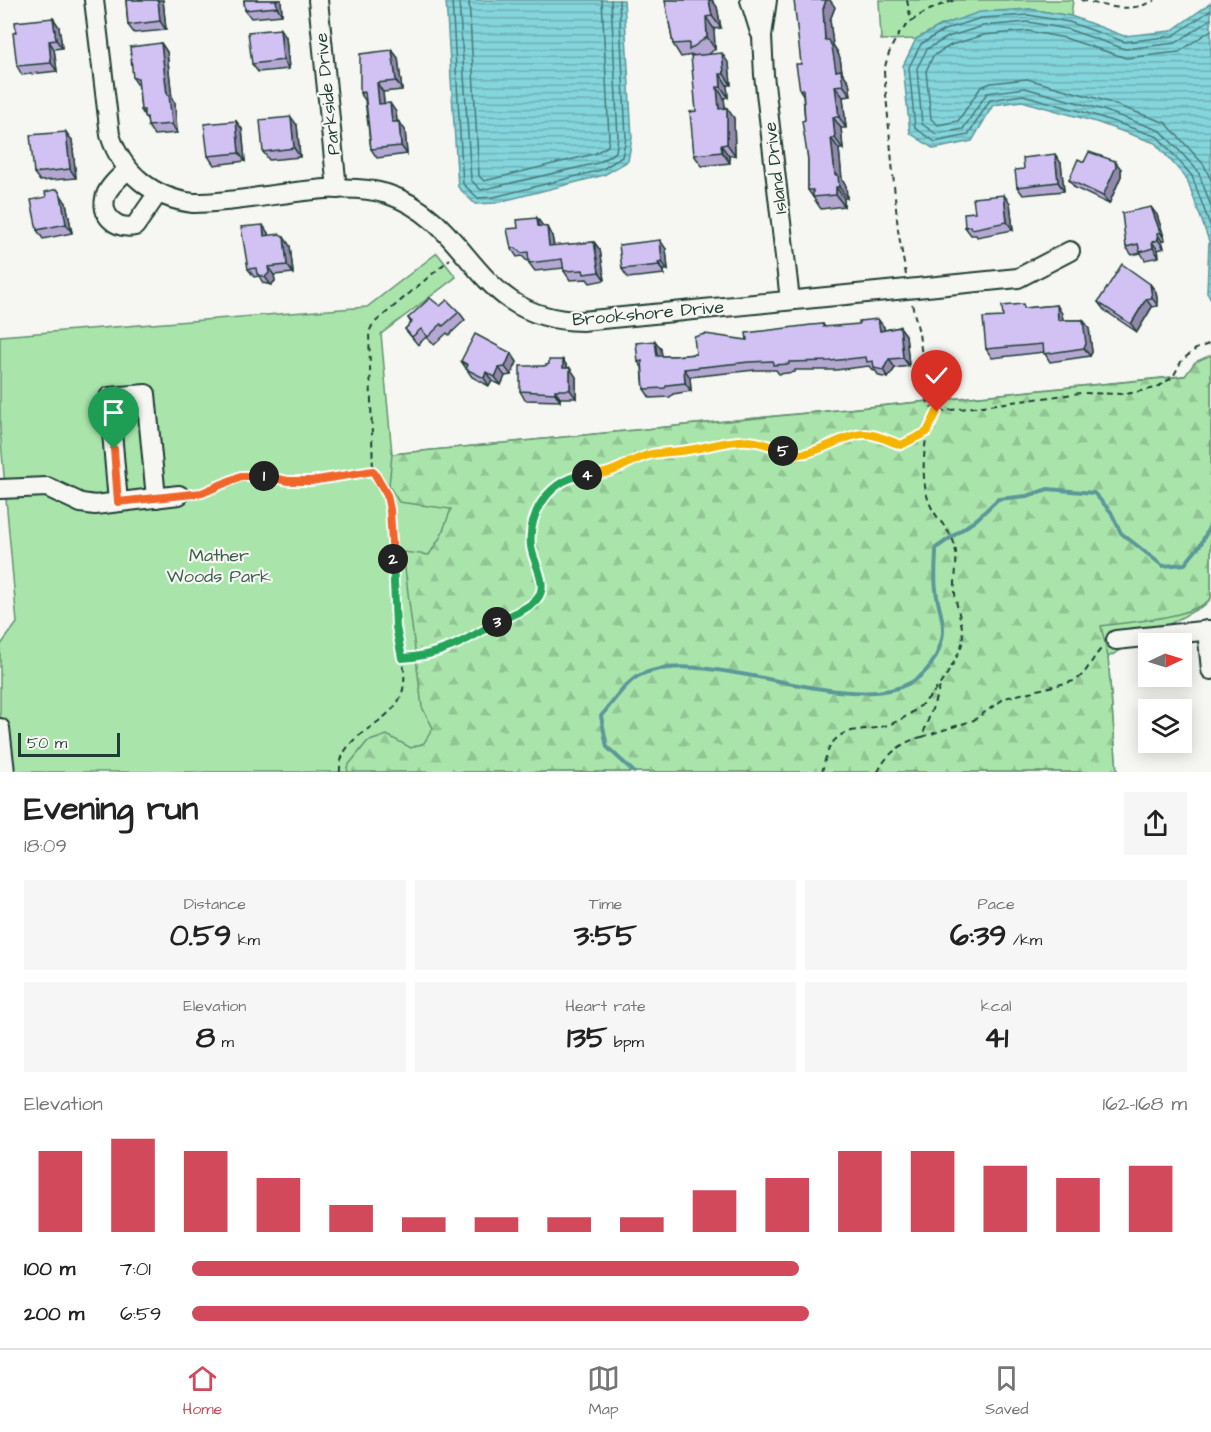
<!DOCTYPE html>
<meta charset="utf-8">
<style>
body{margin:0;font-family:"Architects Daughter",sans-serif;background:#f6f6f6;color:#222;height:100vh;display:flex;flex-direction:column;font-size:22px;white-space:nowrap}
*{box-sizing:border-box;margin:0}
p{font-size:20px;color:#767676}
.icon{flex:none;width:33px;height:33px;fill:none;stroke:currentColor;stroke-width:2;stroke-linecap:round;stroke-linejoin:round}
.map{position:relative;height:772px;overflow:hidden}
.details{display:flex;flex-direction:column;background:#fff;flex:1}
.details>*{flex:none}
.needle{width:39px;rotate:86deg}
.buttons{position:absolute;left:1138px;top:633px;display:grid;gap:12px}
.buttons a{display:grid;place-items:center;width:54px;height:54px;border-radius:0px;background:#fff;box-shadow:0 3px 15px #0003;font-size:30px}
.scale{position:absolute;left:18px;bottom:15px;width:102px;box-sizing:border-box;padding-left:6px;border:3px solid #1f3d34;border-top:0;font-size:16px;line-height:21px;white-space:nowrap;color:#1f3d34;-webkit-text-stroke:4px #f6f6f2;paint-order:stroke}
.pin{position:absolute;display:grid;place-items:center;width:51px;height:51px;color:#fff;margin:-62px -26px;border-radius:50% 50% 50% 0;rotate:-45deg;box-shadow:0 0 6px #0007}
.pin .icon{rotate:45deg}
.km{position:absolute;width:30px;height:30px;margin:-15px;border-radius:50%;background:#222;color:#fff;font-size:16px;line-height:30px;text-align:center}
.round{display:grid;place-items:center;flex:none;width:63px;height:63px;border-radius:0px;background:#f6f6f6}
.head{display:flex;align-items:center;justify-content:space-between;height:102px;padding:0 24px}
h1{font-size:33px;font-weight:800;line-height:45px}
.metrics{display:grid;grid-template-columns:repeat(3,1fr);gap:9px;height:102px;padding:6px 24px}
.metrics div{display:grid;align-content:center;border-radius:0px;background:#f6f6f6;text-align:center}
.metrics b{font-size:30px;font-weight:800}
.metrics small{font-size:16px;font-weight:400}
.metrics p{font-size:16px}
.chart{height:168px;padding:12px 24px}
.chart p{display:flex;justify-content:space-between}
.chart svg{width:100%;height:108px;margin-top:6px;stroke:#d1495b;stroke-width:6}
ul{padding:0 24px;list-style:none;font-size:20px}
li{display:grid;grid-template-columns:96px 72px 1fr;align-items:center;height:45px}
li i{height:15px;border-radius:8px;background:#d1495b}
.menu{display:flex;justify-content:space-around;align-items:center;height:84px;border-top:2px solid #e0e0e0;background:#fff;font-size:16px;color:#767676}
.menu a{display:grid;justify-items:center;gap:3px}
.menu .active{color:#d1495b}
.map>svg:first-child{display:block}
</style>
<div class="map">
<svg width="1211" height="772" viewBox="0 0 1211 772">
<defs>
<pattern id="forest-firs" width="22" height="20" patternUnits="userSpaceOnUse" patternTransform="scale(1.5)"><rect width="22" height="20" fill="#a9e5ab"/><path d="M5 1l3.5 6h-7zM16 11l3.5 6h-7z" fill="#91c594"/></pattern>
<pattern id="water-rules" width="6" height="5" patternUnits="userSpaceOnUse" patternTransform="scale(1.5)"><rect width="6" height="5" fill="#84d5dc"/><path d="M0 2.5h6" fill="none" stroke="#6baeb3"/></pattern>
</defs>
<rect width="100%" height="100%" fill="#f6f6f2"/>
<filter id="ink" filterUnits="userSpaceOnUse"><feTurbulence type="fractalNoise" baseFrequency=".0167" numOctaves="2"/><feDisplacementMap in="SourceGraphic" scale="12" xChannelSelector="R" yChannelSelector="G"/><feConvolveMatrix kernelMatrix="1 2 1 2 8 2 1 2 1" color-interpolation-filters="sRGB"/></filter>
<g filter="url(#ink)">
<g fill="#a9e5ab" stroke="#649170" stroke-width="1.5">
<polygon points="879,0 1073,0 1071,16 1029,9 942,25 916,39 881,40"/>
<polygon points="437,253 456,277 381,334 392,454 1211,373 1211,598 1205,605 1108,657 1117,772 0,772 0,646 17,623 0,430 0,336 367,307"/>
</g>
<path fill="url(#forest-firs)" stroke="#649170" stroke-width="1.5" d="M1211,355V598C1194,618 1128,622 1101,626L1108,657L1117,772H348L347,767L367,742L387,735L411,748L424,743L433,728L422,707L403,552L429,555L441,536L451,509L399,502L389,486L392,454L1185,376L1195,362Z"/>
<g fill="url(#water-rules)" stroke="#5c9899" stroke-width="1.5">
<polygon points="446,0 624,0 632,138 628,161 604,175 495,203 475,204 458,187"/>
<polygon points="1211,3 1211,300 1207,292 1209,241 1187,179 1155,143 1096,122 1022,101 993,105 972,141 934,149 910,133 903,66 916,39 942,25 980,12 1029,9 1071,16 1124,36 1171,31"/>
</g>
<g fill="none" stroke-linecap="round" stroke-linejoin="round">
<g stroke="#477a77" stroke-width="1.5">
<polyline points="452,0 463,184 478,198 494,197 601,170 622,157 626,138 619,0"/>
<polyline points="459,0 471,180 481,190 598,163 616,152 618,137 611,0"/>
<polyline points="469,0 479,176 484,181 594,154 608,146 609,137 602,0"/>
<polyline points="1211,10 1173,36 1125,42 1069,22 1028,15 981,18 944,30 921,44 909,67 915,128 935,142 968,135 990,100 1023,95 1097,116 1158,137 1192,176 1211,228"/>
<polyline points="1211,19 1176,43 1125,49 1067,29 1028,22 983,26 948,37 927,49 917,68 922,124 936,134 963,129 987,93 1025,88 1100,109 1161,131 1198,171 1211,206"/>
<polyline points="1211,30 1179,52 1126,58 1065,38 1028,31 984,35 951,45 933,56 926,71 931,119 938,125 958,121 981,87 991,83 1027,79 1102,100 1166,123 1204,165 1211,180"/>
</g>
<path stroke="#5c9899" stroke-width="4" d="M634,772L607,747L601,716C612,704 624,684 638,676C716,635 913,758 942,639C946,621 937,606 936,589C934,576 936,562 936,548L977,519L998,499L1027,496L1048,489L1094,493L1111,512L1121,533L1163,566L1185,564L1201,544L1211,523"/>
<g stroke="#1f3d34" stroke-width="22">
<g id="minor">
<path d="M94,0L110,135C122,173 153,198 193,203C250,204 335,177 387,194C473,222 473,320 582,321L1018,278L1070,251"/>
<polyline points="318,0 337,189"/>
<polyline points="750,0 760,32"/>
<polyline points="767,0 762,36 764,75 790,300"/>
<path d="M128,169C121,176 109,186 106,195C99,215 116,230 135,226L158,193"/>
<polyline points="0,489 47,487 81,503 95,505 179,495"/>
<polyline points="118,502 109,397 146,394 156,498"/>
<polyline points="1207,630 1211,670"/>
<polyline points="1116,640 1211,630"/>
<polyline points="0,728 5,772"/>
</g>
</g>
<g stroke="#1f3d34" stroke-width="2" stroke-dasharray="6 4.5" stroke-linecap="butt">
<polyline points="907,0 911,21"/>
<path d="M1081,0C1106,6 1131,14 1155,0"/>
<path d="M906,275L898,230L884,72C892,29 915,13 955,0"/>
<polyline points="912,304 919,333 928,404 937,412 1081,393 1126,394 1156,388 1173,377 1182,360 1196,349 1211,343"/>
<polyline points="195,494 241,476 311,481 373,471"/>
<path d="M402,658C452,655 495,624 537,599L541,590L540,573L531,547V533L539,503L565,481L581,475H605L650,454L691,450L726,441H754L788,453L813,451L865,434L901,445L927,432L937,413"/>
<path d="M922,737L974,720L1005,698L1074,681C1088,674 1091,658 1103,647"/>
<path d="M340,772C338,732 391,727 402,693C409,671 398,646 396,625C392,587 392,548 390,510L387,494L373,471L369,332L373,324L450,259"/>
<path d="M822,772C825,761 827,747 836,739C848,727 868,731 884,726C919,717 948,680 961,647C967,632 956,609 955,593C954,578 959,557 954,543C951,532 940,522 934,512C920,489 923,458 927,432"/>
<path d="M878,772C885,755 905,740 922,737L941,684"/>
</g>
<use href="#minor" stroke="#f6f6f2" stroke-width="18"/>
</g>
<g fill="#b4a7d1" stroke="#1f3d34" stroke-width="1.5">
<polygon points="126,0 163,0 166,30 134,33 128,25"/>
<polygon points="244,0 281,0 282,15 251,18 245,10"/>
<polygon points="665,0 712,0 717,7 721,28 714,29 715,49 709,54 729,64 731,85 727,85 728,97 724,98 725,108 734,118 735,155 729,156 730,163 702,166 694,155 696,111 693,55 681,57 673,44"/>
<polygon points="835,7 830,20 833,45 837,51 840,58 842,72 849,82 851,96 843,97 846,128 841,128 843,149 839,149 842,180 846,186 847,198 844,198 844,206 821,209 808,190 808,160 803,95 800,90 801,64"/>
<polygon points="53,18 59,27 62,48 54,49 57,71 22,75 17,66 16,32"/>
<polygon points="286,37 289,69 258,72 252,64"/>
<polygon points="161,43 167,52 172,99 175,103 177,133 154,135 148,126 148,122 141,110 139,87 133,78"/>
<polygon points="392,50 398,58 402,90 383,92 384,104 396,112 397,122 399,122 405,130 407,154 377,158 371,149 365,100 360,93"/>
<polygon points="236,121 242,129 245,161 214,165 208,156"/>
<polygon points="297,125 300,157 269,160 263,152"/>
<polygon points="72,140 76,178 40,181 34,173"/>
<polygon points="1084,162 1121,169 1121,176 1109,204 1075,188 1069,180"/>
<polygon points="1061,163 1064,191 1023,195 1017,187"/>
<polygon points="66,203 72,233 43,239 37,230"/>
<polygon points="1010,203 1013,230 977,237 976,235 971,235 965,227 975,212"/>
<polygon points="1157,215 1165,240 1162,241 1164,248 1158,250 1159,257 1145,260 1141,253 1132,255 1126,247"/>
<polygon points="537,218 543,227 547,227 552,236 554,246 594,242 600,250 605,280 590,283 587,279 570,280 564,271 564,268 535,271 529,263 529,261 527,261 522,256 517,257 511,248 518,228"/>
<polygon points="268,233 269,235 290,246 293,273 274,275 275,281 271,285 263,283 259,276 254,277 248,269"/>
<polygon points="666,249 668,270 664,270 664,274 628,278 622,269"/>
<polygon points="1150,284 1156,292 1158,306 1152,307 1137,332 1104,310 1098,302"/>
<polygon points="1057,305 1062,314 1063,320 1083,320 1089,328 1092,352 1090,356 1050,362 1044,352 992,358 986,349 1003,317 1026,308"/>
<polygon points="440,306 459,312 465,320 449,335 447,333 434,345 426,337 418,345 405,329 411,323 408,318"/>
<polygon points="823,324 825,327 884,327 884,330 900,327 906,335 909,366 895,368 888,378 879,376 875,370 873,371 869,366 836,370 795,370 795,372 779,374 776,370 755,370 690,377 691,391 673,394 670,397 650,398 644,389 642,367 638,362 655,341 661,349 662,356 674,356 696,354 747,340"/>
<polygon points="511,353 517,362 511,375 505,376 501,385 492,381 489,386 472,377 461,361"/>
<polygon points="563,360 568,368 576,377 576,398 560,398 560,401 525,400 520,391 544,366"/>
</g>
<g fill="#9288aa" stroke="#1f3d34" stroke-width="1.5">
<polygon points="158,0 163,0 166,30 160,21"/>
<polygon points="276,0 281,0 282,15 277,7"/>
<polygon points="709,0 712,0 717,7 721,28 712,16"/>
<polygon points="826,0 830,0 835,7 830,20 833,45 837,51 840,58 842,72 849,82 851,96 843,85 836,71 825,40 823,9"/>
<polygon points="706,17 714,29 715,49 707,37"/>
<polygon points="53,18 59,27 62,48 56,40"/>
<polygon points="280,29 286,37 289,69 283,60"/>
<polygon points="49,41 54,49 57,71 51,63"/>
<polygon points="161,43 167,52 172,99 175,103 177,133 172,124 167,95"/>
<polygon points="392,50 398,58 402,90 396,81"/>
<polygon points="722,53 729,64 731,85 724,74"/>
<polygon points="720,74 727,85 728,97 721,87"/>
<polygon points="377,83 383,92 385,113 379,104"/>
<polygon points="835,86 843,97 846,128 839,117"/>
<polygon points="717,87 724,98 726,119 719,109"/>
<polygon points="390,103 396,112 398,131 392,122"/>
<polygon points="727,108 734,118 735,155 727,144"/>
<polygon points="291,117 297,125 300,157 294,148"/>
<polygon points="833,117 841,128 843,149 835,138"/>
<polygon points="236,121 242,129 245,161 239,153"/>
<polygon points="399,122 405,130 407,154 401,146"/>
<polygon points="66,132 72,140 76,178 70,169"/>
<polygon points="831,138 839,149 842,180 846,186 847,198 839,187 835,175"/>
<polygon points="721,145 729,156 730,163 722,152"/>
<polygon points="1055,154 1061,163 1064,191 1058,182"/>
<polygon points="1115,161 1121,169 1121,176 1109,204 1103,196"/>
<polygon points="836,187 844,198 844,206 836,195"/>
<polygon points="57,189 66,203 72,233 66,224"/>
<polygon points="1004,195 1010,203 1013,230 1007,222"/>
<polygon points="1151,207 1157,215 1165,240 1160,232"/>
<polygon points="537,218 543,226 544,234 538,226"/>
<polygon points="263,225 268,233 269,244 264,236"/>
<polygon points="547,227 552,236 555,254 549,246"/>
<polygon points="1157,233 1162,241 1164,248 1158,240"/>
<polygon points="284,237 290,246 293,273 287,265"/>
<polygon points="660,240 666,249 668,270 662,262"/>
<polygon points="594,242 600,250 605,280 599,272"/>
<polygon points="1152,242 1158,250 1159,257 1153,248"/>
<polygon points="658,262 664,270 664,274 659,265"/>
<polygon points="268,267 274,275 275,281 271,285 265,277"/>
<polygon points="1150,284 1156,292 1158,306 1152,298"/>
<polygon points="1146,299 1152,307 1137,332 1131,324"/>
<polygon points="1057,305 1062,314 1064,328 1058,320"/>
<polygon points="878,319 884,327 886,339 880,331"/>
<polygon points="1083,320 1089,328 1092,352 1090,356 1084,348"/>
<polygon points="900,327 906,335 909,366 903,358"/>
<polygon points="655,341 661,349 663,365 657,356"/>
<polygon points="511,353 517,362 511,375 505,367"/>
<polygon points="889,359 895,368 888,378 883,370"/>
<polygon points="563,360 569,369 563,368"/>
<polygon points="499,368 505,376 501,385 495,377"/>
<polygon points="570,368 576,377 576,398 570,390"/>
<polygon points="684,369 690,377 691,391 685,383"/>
<polygon points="486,372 492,381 489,386 484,378"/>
<polygon points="555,390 560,398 560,401 555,393"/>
</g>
<g fill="#d1c2f3" stroke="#1f3d34" stroke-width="1.5">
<polygon points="126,0 158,0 160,21 128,25"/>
<polygon points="244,0 276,0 277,7 245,10"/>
<polygon points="665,0 709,0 712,16 706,17 707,37 689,50 689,43 673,44"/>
<polygon points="794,0 826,0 823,9 825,40 829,40 832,47 836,71 841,70 843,85 835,86 839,117 833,117 835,138 831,138 835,175 838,175 839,187 836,187 836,195 813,197 813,190 808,190 808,160 802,121 805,120 803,89 800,90 796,64 801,64"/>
<polygon points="53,18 56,40 49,41 51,63 17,66 13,33 16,32 15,22"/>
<polygon points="280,29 283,60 252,64 248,32"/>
<polygon points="161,43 167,95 169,95 172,124 148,126 147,117 144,117 144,110 141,110 138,78 133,78 130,47"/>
<polygon points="392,50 396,81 377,83 379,104 390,103 392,122 399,122 401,146 371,149 365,92 360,93 360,54"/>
<polygon points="722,53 724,74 720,74 721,87 717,87 719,109 727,108 727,144 721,145 722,152 694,155 690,112 696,111 691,56"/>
<polygon points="291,117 294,148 263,152 260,120"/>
<polygon points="236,121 239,153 208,156 204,124"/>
<polygon points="66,132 70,169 34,173 30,135"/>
<polygon points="1089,152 1115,161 1116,167 1103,196 1069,180 1078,159 1084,162"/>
<polygon points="1055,154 1058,182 1017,187 1015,170 1024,169 1023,158"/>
<polygon points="57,189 61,195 66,224 37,230 31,200 46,197 45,192"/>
<polygon points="1004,195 1007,222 972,229 971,226 965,227 964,213 975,212 973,198"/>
<polygon points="1151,207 1160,232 1157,233 1158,240 1152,242 1153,248 1140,252 1138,244 1126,247 1122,213"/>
<polygon points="537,218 538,226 547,227 549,246 594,242 599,272 584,274 583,270 564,271 562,259 529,263 528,252 521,253 516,248 511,248 507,229 518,228 517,220"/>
<polygon points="263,225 264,236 280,234 284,237 287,265 268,267 269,273 265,277 257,274 256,268 248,269 241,227"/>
<polygon points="660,240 662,262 658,262 659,265 622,269 619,245"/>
<polygon points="1122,264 1150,284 1152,298 1146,299 1131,324 1098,302"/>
<polygon points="430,298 440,306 447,300 459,312 443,326 441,324 428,337 421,329 412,337 405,329 412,322 408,318"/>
<polygon points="1023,304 1024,308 1057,305 1058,320 1083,320 1086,344 1084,348 1044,354 1043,344 986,349 983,318 1003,317 1002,306"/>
<polygon points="878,319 880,331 900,327 903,358 889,359 883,370 874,368 873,361 867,362 866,357 830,361 789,362 789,364 773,365 773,361 749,362 684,369 685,383 667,385 665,388 644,389 642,361 638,362 636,343 655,341 657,356 674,356 696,354 694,337 705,334 747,340 746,333 811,325 823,324 823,327 859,324 859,321"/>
<polygon points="475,334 511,353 505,367 499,368 495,377 486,372 484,378 466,369 468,365 461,361"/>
<polygon points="549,360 563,360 563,368 570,368 570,390 555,390 555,393 520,391 520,366 544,366 549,364"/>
</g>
</g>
<g fill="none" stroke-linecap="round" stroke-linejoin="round" filter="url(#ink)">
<g stroke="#fff" stroke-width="12">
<polyline id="split-1" points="114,449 118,502 202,493 241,476 264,476"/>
</g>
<g stroke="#fff" stroke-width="12">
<polyline id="split-2" points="264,476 288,481 311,481 373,471 387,495 390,510 393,559"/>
</g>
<g stroke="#fff" stroke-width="12">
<path id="split-3" d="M393,559L396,627L402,658C439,656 466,641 497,622"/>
</g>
<g stroke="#fff" stroke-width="12">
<path id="split-4" d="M497,622C508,616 529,609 537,599C550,584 532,561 531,546C527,513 552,476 587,475"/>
</g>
<g stroke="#fff" stroke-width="12">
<path id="split-5" d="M587,475C618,475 626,460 652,454C664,452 676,452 688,450C728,444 742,432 783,451"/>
</g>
<g stroke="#fff" stroke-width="12">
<path id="split-6" d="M783,451C809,463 838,435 864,434C875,433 891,442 901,445L927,432L937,412"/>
</g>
<use href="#split-1" stroke="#f0652b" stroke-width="8"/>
<use href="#split-2" stroke="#f0652b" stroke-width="8"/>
<use href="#split-3" stroke="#22a559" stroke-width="8"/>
<use href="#split-4" stroke="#22a559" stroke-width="8"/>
<use href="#split-5" stroke="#f5b400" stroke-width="8"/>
<use href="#split-6" stroke="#f5b400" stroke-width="8"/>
</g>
<g text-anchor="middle" stroke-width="4.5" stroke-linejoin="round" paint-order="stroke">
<g font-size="18" fill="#1f3d34" stroke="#f6f6f2">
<text transform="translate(327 94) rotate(-96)" y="6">Parkside Drive</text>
<text transform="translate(775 168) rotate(-97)" y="6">Island Drive</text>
<text transform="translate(648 313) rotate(-5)" y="6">Brookshore Drive</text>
</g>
<g font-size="18" fill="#3b5f4c" stroke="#f6f6f2">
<text x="219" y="561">Mather<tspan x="219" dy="21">Woods Park</tspan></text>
</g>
</g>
</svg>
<div class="buttons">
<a><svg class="needle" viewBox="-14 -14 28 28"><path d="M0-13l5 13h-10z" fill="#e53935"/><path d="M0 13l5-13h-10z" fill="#767676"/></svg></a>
<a><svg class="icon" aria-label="layers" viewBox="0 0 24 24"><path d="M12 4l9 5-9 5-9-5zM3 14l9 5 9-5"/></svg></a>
</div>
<div class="scale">50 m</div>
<div class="pin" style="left:114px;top:449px;background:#1e9e55"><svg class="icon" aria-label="arrive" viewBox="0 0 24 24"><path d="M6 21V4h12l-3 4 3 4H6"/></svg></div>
<div class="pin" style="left:937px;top:412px;background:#d93025"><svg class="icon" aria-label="check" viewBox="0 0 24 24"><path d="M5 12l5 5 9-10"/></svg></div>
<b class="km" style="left:264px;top:476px">1</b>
<b class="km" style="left:393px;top:559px">2</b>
<b class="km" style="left:497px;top:622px">3</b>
<b class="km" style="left:587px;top:475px">4</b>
<b class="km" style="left:783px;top:451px">5</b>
</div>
<section class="details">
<div class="head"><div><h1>Evening run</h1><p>18:09</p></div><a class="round"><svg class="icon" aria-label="share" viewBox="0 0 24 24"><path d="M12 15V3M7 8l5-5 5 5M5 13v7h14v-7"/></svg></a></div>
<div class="metrics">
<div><p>Distance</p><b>0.59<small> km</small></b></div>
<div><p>Time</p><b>3:55</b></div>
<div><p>Pace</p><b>6:39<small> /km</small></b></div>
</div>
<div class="metrics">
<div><p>Elevation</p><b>8<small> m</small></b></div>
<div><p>Heart rate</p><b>135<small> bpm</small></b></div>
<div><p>kcal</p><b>41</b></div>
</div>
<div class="chart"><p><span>Elevation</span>162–168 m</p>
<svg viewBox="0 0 160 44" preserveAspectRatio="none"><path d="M5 44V11M15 44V6M25 44V11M35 44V22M45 44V33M55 44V38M65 44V38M75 44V38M85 44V38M95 44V27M105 44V22M115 44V11M125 44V11M135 44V17M145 44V22M155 44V17"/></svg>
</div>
<ul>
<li><b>100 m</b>7:01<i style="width:61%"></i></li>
<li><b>200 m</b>6:59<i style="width:62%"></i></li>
</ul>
</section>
<nav class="menu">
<a class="active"><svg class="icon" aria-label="home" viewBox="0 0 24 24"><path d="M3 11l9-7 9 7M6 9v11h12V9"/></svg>Home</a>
<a><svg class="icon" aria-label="map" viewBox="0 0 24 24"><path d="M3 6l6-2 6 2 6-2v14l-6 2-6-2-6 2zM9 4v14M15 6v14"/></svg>Map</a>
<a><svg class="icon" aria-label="saved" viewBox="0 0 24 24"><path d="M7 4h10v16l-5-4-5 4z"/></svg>Saved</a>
</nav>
